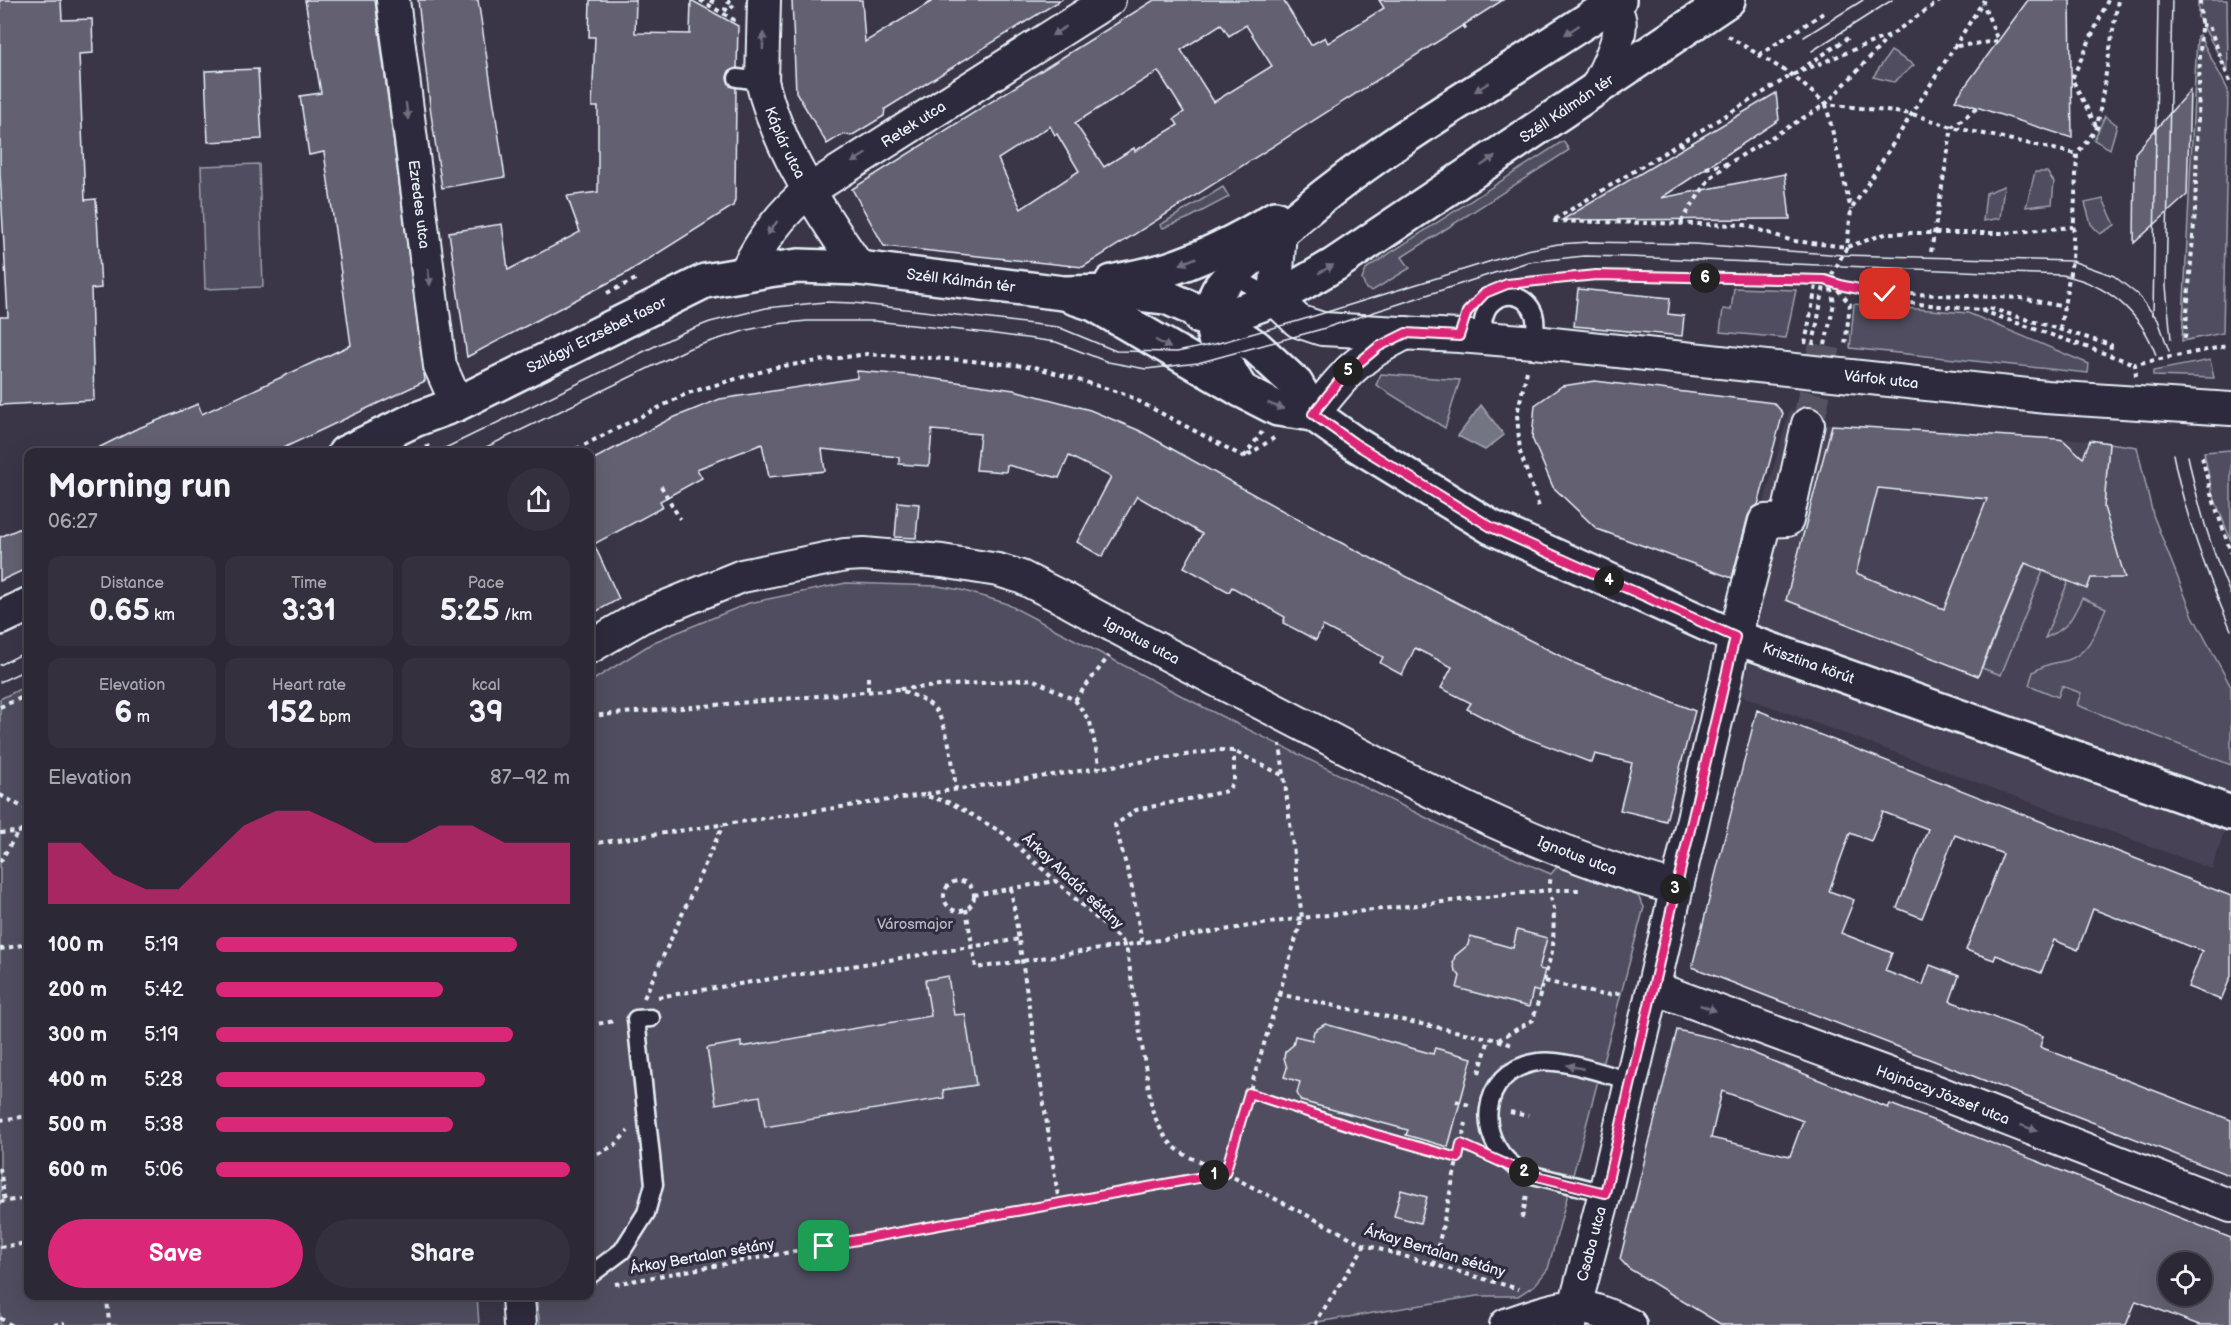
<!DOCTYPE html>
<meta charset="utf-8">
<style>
body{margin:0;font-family:"Balsamiq Sans",sans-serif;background:#34303e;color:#f1f3f6;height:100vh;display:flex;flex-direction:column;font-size:22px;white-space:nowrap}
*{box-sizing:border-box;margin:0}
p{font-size:20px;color:#a6a6ad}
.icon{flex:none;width:33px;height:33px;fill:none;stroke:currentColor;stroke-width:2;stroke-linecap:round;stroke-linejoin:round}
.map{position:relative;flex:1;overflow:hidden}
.panel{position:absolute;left:24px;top:448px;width:570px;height:852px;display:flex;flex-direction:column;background:#2c2836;border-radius:12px;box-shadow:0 6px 24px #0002,0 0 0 2px #484451}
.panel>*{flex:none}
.fabs{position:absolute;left:2158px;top:1252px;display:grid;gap:12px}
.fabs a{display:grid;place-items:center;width:54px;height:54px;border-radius:50%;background:#2c2836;box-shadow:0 6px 24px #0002,0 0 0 2px #484451;font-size:30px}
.pin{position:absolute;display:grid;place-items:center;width:51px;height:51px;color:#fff;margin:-26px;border-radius:12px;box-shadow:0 3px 9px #0006}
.km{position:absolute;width:30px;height:30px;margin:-15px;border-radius:50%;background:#222;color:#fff;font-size:16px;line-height:30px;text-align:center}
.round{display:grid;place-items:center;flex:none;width:63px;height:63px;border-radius:32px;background:#34303e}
.summary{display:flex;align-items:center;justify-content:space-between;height:102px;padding:0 24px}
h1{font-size:33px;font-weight:700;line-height:45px}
.metrics{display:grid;grid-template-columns:repeat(3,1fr);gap:9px;height:102px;padding:6px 24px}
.metrics div{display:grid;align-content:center;border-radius:12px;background:#34303e;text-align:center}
.metrics b{font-size:30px;font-weight:700}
.metrics small{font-size:16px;font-weight:400}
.metrics p{font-size:16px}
.chart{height:168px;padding:12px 24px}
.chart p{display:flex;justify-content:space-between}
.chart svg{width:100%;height:108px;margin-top:6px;fill:#db2777;opacity:.7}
.cta{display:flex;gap:12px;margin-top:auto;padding:12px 24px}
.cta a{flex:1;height:69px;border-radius:36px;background:#db2777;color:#fff;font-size:24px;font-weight:700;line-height:69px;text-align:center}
.cta a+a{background:#34303e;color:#f1f3f6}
ul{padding:0 24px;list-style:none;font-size:20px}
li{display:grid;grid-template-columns:96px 72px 1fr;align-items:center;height:45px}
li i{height:15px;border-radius:8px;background:#db2777}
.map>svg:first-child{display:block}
</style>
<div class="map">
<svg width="2231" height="1325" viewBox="0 0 2231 1325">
<rect width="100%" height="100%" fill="#3a3648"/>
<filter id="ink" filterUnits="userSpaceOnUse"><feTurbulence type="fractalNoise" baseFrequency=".0167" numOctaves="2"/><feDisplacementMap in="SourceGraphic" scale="12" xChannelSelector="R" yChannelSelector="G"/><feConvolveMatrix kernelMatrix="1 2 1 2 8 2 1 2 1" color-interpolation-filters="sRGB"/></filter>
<g filter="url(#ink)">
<polygon fill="#464354" points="1790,410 1833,425 2090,440 2109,443 2115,489 2231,733 2231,811 2212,869 1712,685"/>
<g fill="#504e5f" stroke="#9ca0ac" stroke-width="1.5">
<polygon points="2198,0 2227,0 2228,72 2198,17"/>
<polygon points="2199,35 2228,90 2223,333 2182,341 2197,36"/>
<polygon points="1891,51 1914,65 1894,82 1873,77"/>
<polygon points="2105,116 2117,125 2110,149 2094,140"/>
<polygon points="1563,141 1569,150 1402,257 1410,268 1372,291 1366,289 1362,279 1367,268"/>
<polygon points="259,164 263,287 205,289 201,166"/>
<polygon points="2035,172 2047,172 2054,182 2052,204 2026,207"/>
<polygon points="2004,186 2000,218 1983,221 1986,193"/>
<polygon points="1223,187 1229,197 1189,218 1163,228 1160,225"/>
<polygon points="2103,199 2115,225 2100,234 2091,224 2085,203"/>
<polygon points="1734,288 1796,290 1786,338 1720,332 1723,309 1731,310"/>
<polygon points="1854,304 1968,313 2089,364 2088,373 1850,348"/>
<polygon points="2210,360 2214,378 2153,376 2153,371"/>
<polygon points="1381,374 1460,380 1445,428 1376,385"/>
<path d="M2109,443L2137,447L2153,515L2193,616L2231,687V765L2077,705L2081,693L2062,686L2058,697L2029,685L2033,672C2047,663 2054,664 2068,660C2091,652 2097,627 2106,608L2082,598C2071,620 2069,628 2045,638L2068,582L2043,571L2001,675L1982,668L2052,499L2104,507Z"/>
<polygon points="2231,450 2231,541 2212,492 2204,452"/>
<polygon points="846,583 938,586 961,590 1005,603 1205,708 1471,840 1551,874 1557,867 1638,896 1644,907 1548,1269 1535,1285 1518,1296 1477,1296 1299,1325 540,1325 536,1296 590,1296 590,682 654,642 749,603"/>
<polygon points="28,685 28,1296 477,1296 479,1325 0,1325 0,699"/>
</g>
<polygon fill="#737482" stroke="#a2a6b1" stroke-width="1.5" points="1481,405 1504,435 1485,450 1458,436"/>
<g fill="#636171" stroke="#e8f1f8" stroke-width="1.5" fill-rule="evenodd">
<polygon points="0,0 61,0 62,20 92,19 93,53 79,54 85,200 96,199 101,288 91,289 94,400 0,405 0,317 8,317 0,173"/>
<polygon points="305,0 375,0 425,381 273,453 88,453 134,430 198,404 202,414 351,345 324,152 309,155 300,96 321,93"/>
<polygon points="418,0 478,0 505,177 442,188 431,114"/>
<polygon points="590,0 636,0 635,33 690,34 691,0 738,26 737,68 729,71 727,77 730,86 736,88 735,200 733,206 625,274 467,357 449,232 502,224 508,270 580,232 567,196 598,192 598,107 592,107 595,37 589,37"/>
<polygon points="792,0 862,0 865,42 934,0 1061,0 885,109 884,116 851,136 843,134 827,144 796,92"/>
<path d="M1154,0H1283L1311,45L1325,37L1328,43L1384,8L1379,0H1503L1083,267L884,246L852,189ZM1221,24L1229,36L1246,25L1272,66L1214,102L1181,50ZM1158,71L1184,112L1174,119L1178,125L1135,151L1134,148L1104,167L1075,123ZM1050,126L1055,135L1057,134L1079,171L1021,209L998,159Z"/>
<polygon points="2028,0 2070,0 2072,138 1955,100"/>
<polygon points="258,69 262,139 208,142 205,71"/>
<polygon points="2190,90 2187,195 2134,243 2135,153"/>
<polygon points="1776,93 1779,120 1661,198 1785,174 1790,219 1562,220"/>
<polygon points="1578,289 1670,298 1668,314 1684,316 1682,336 1574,326"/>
<polygon points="857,371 907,375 1014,390 1090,410 1138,430 1330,537 1574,663 1695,711 1666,821 1620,810 1632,763 1595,754 1592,763 1511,732 1467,709 1471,703 1441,688 1452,667 1415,648 1402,675 1380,663 1383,657 1323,626 1316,640 1283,623 1285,617 1232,587 1229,592 1184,567 1202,534 1137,496 1102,557 1077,542 1111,477 1069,456 1059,478 1007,465 1006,472 976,470 980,434 932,430 929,466 899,464 899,457 822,449 825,471 769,477 762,444 697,469 702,478 660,501 663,507 594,544 619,599 590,615 590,461 670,419 720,399 857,378"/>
<polygon points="1595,381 1774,403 1783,413 1758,505 1753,508 1748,516 1732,578 1597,529 1553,487 1532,438 1535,405 1562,386"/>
<path d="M1832,425L2058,439L2063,440L2083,458L2090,440L2109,443L2104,507L2125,578H2091L2087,589L2025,563L1978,676L1786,600ZM1878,488L1987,499L1944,609L1856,573Z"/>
<polygon points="898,502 919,504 916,538 895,537"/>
<polygon points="28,525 28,568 0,581 0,537"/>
<polygon points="1757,710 2231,896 2231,976 2221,1000 2188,987 2202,951 2093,909 2078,950 2054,940 2041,973 1996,955 1994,960 1966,950 2003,854 1955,835 1922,918 1897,908 1928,829 1883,812 1871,841 1850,833 1829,891 1854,900 1841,933 1892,953 1885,971 1923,985 1930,965 1959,976 1950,1001 2043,1036 2040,1047 2231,1120 2231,1176 1692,967"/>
<polygon points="1517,930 1547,938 1539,969 1545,970 1539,992 1533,990 1529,1007 1457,988 1460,976 1455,970 1453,963 1455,956 1468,945 1470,936 1513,948"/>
<polygon points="948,976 954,1015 965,1014 976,1085 943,1090 944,1098 765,1127 760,1096 716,1104 707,1048 741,1042 741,1047 931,1016 925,980"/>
<polygon points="1325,1024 1433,1054 1435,1048 1472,1058 1448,1147 1406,1135 1408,1130 1301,1101 1297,1093 1300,1082 1284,1077 1287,1068 1284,1058 1285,1052 1293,1045 1295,1036 1312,1040 1314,1031"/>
<path d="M1677,1030L1721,1040L1888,1108L1890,1104L1961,1131L2231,1238V1325H2199L2136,1301L2126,1325H1722L1628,1268L1620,1259ZM1722,1091L1803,1121L1790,1156L1711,1138ZM2169,1263H2202V1296H2169Z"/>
<polygon points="1401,1190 1427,1197 1420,1223 1394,1216"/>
</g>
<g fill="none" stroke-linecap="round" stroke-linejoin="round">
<polyline stroke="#545262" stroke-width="32" stroke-dasharray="32 16" stroke-linecap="butt" points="1808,424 1825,345"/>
<g stroke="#e8f1f8" stroke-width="21">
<g id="lane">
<polyline points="737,78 762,81"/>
<polyline points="1231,271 1233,276 1274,298"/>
<path d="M1480,337C1482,327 1483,314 1489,306C1503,289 1527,294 1534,314C1537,323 1535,333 1534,342"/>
<path d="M1605,1193L1525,1173C1471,1145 1478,1070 1538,1062C1562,1058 1606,1075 1632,1081"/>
<polyline points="590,1275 622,1251 646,1213 654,1184 636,1019 651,1018"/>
</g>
</g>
<g stroke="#e8f1f8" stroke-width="36">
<g id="street">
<path id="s1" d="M393,0L440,366L457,404"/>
<path id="s2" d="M764,0L762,81C777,146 821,213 859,268"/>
<path d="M1597,87C1605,70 1624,36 1619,18C1617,12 1612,5 1610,0"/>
<path id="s3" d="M1280,231L1275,299L1298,321L1322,329L1459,336L1534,342L2046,397L2231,409"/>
<path id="s4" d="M744,275C761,242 780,213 810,190L1109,0"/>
<path d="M1313,414C1345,373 1358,357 1406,333"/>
<path id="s5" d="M590,647L641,617L742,576L845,555L864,554L942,561L998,570L1021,577L1063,598C1145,644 1229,686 1313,730C1430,792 1547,854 1676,888"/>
<path id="s6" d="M1654,988L1932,1090L2231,1206"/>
<polyline points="518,1296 520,1325"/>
<path d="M1506,1325C1523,1319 1558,1306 1575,1307C1592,1307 1615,1318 1630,1325"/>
<path id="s7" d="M1570,1325L1605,1193L1725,683L1735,637L1765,521L1787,520L1808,424"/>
</g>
</g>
<g stroke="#e8f1f8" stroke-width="38">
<g id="secondary">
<path d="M1112,282C1129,278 1148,275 1166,270C1204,258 1241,239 1275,218"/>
<polyline points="1073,297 1094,304 1241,390 1278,409 1313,414"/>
<path id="s8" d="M1200,317C1251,318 1292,289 1334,265L1728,0"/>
<path d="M1241,390C1223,360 1202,329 1217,293C1222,281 1245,264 1255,255C1334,180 1424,123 1516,66C1550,44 1584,22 1619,0"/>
<path id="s9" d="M345,453L414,420L457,404L705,281L769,270L798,266L859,268L1063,293L1120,292L1166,297L1211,317L1256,347L1296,384L1313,414L1354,443L1491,527L1735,637L2231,813"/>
<polyline points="0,618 28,605"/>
</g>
</g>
<g stroke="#e8f1f8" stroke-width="4" stroke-dasharray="4.5 4.5" stroke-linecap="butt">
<polyline points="700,0 736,21"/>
<polyline points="710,0 714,2 717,0"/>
<polyline points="730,0 725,9 728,11 735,4"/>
<polyline points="1941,0 1892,34 1792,75 1552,221 1745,225 1793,241 1847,247 1888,233 2005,233 2073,227"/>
<polyline points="1463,25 1467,31"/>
<polyline points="2201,25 2209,26 2231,85"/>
<polyline points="1728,36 1792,75 1826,104 1912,114 1952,127 2077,154"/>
<polyline points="1957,46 1998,41 1983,3"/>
<polyline points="1759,55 1825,12"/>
<polyline points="1800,70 1848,38"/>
<polyline points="1826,104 1851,210"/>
<polyline points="2096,126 2072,79 2108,0"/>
<polyline points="1680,143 1685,148"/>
<polyline points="1706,168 1729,163"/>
<polyline points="1681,222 1710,178 1731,162 1826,104 1889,37"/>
<polyline points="1931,252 1952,127 1977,108"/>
<polyline points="1535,281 1596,275 1825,280 1844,286 1885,293 2021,298 2065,307"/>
<polyline points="1832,283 1850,304 1845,346"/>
<polyline points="1850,289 1870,299 1980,310 2135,364"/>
<polyline points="607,293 638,278"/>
<polyline points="1981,310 1989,308 2111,345 2110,353"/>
<polyline points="2060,329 2072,261 2077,154 2097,128 2118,0"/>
<polyline points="2185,338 2195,211 2201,25 2200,0"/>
<polyline points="1805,344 1817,280"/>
<polyline points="1813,345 1825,280"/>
<polyline points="1825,345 1834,303 1829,280 1847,247 1851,210 1984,0"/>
<polyline points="1527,371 1517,414 1520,452 1539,507"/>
<polyline points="2136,376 2135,364 2227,346"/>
<polyline points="427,445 431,453"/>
<polyline points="568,453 688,393 777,367 867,354 961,360 1035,367 1125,394 1244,457"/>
<polyline points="1248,455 1274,438"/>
<polyline points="1244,457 1262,432"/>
<polyline points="2202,457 2211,493 2231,553"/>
<polyline points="661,486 680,519"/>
<polyline points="868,677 868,692"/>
<polyline points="900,689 1032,679 1075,700 1090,722 1100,768"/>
<polyline points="1075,700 1109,656"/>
<polyline points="0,707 28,695"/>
<path d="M590,716L898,689C910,694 923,698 932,706C949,723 953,766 956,789"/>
<polyline points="926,794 1219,750 1234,751 1282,775"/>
<polyline points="0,795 28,810"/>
<polyline points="0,833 18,832 28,829"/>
<polyline points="590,844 923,795 951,803 1003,833 1126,945 1302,918 1549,890 1581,890"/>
<polyline points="0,862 18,832"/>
<circle cx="959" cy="896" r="15"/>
<polyline points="1011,888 1059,1203"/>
<polyline points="974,895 1055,881"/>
<path d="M966,909L976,968L1126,945L1152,1109C1168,1154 1184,1154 1225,1173L1302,918L1280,744"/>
<polyline points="1142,942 1131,883 1115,825 1136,810 1227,791 1234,782 1234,751"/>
<polyline points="0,949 28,944"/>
<polyline points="1545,981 1603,995 1623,993"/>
<polyline points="1278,994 1498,1040 1515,1046"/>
<polyline points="658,997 1020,939"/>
<polyline points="644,998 723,825"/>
<polyline points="590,1025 615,1021"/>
<polyline points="1498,1040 1533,1020 1553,948 1554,909 1549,890 1551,875"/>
<polyline points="1479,1073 1489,1039"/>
<polyline points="1249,1093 1374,1134 1458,1157 1461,1144 1475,1150"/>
<polyline points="1456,1101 1469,1105"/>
<polyline points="1510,1112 1528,1116"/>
<polyline points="0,1120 28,1116"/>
<polyline points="1461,1144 1466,1123"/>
<polyline points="590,1158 615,1145 628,1131"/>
<polyline points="0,1168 5,1202"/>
<polyline points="0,1202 28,1198"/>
<polyline points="1522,1218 1527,1195"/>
<polyline points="0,1247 28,1243"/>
<polyline points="1434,1265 1458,1157"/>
<polyline points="615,1284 1225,1173 1365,1245 1519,1289"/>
<polyline points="107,1296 109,1325"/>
<polyline points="0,1318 11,1325"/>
<polyline points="54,1325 65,1323"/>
<polyline points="1316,1325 1317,1320 1365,1245"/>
</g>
<use href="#lane" stroke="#2f2a3d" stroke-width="16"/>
<use href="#street" stroke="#2f2a3d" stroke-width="32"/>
<use href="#secondary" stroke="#2f2a3d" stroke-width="33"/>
<g stroke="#e8f1f8" stroke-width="1.5">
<polyline points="1804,37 1863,0"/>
<polyline points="1812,51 1892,0"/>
<polyline points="2153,315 2158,0"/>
<polyline points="2171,339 2166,286 2172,0"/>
<polyline points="435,453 684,332 710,322 766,308 825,302 854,303 1058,327 1116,351 1177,352 1215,344 1298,321 1527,250 1558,244 1589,242 1695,244 1843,255 2072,261 2114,276 2138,295 2158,320 2169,351"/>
<path d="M474,453L690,348L747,330L777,324L807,321H874L988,333L1056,342L1108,362L1146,369L1198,363L1322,329L1528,262L1584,256L1628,257L2062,275C2107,284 2140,311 2156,355"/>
<path d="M2173,454C2185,516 2206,572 2231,630"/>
<path d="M2188,456C2197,503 2212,551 2231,596"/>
<polyline points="0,665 28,651"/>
<polyline points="0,682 28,669"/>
</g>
</g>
<defs><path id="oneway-solid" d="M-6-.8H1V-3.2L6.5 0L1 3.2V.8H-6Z" transform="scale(1.5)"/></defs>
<g fill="#70707e">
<use href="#oneway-solid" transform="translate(1572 30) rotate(147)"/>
<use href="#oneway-solid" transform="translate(1059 31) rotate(148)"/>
<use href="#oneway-solid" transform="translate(763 41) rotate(-89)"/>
<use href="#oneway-solid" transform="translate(1482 87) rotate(148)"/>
<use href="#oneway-solid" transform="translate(407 111) rotate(82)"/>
<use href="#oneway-solid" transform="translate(859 158) rotate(148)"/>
<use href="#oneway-solid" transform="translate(1488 161) rotate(-34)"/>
<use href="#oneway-solid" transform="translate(772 228) rotate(128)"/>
<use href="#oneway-solid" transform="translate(1188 261) rotate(158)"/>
<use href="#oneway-solid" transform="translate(1326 269) rotate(-30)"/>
<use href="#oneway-solid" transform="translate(429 277) rotate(83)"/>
<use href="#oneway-solid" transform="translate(1163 344) rotate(28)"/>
<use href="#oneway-solid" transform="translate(1276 406) rotate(21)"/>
<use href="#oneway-solid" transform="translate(1708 1008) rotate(20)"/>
<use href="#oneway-solid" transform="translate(1575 1067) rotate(-167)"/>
<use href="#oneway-solid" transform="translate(2029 1128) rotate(21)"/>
</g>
</g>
<g fill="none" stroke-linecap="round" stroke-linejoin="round" filter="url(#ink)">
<g stroke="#fff" stroke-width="12">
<polyline id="route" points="824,1246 1225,1173 1249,1093 1374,1134 1458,1158 1461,1144 1525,1173 1605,1193 1735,637 1491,527 1354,443 1313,414 1344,375 1378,347 1406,333 1459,336 1467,312 1485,293 1507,284 1596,275 1825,280 1844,286 1885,294"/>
</g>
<use href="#route" stroke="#db2777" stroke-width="8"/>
</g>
<g text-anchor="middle" stroke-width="6" stroke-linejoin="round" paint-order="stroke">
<g font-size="15" fill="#e8f1f8" stroke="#2f2a3d">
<text dy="5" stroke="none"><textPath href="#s8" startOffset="426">Széll Kálmán tér</textPath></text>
<text dy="5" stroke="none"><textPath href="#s4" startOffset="231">Retek utca</textPath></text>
<text dy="5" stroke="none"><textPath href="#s2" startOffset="147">Káplár utca</textPath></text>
<text dy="5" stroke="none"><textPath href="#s1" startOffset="206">Ezredes utca</textPath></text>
<text dy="5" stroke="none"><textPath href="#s9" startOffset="657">Széll Kálmán tér</textPath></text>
<text dy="5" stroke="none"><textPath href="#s9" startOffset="278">Szilágyi Erzsébet fasor</textPath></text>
<text dy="5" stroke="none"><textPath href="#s3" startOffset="687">Várfok utca</textPath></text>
<text dy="5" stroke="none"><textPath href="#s5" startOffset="588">Ignotus utca</textPath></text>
<text dy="5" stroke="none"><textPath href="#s9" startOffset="1612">Krisztina körút</textPath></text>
<text dy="5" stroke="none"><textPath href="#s5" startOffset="1074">Ignotus utca</textPath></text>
<text transform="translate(1073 881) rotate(43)" y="5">Árkay Aladár sétány</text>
<text dy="5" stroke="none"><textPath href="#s6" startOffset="308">Hajnóczy József utca</textPath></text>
<text dy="5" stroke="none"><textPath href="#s7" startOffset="84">Csaba utca</textPath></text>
<text transform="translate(1435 1251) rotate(17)" y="5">Árkay Bertalan sétány</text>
<text transform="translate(702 1256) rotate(-10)" y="5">Árkay Bertalan sétány</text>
</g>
<g font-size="15" fill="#b3b8c2" stroke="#2f2a3d">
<text x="915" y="929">Városmajor</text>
</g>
</g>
</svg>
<div class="fabs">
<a><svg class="icon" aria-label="locate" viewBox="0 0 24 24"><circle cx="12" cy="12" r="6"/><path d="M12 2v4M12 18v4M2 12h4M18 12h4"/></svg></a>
</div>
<div class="pin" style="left:824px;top:1246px;background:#1e9e55"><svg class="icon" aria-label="arrive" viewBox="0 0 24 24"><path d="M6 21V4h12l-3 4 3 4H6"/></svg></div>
<div class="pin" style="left:1885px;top:294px;background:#d93025"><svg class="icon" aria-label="check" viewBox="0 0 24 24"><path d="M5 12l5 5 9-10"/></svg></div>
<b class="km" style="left:1214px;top:1175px">1</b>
<b class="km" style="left:1524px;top:1172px">2</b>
<b class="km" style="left:1675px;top:889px">3</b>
<b class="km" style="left:1609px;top:581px">4</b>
<b class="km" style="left:1348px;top:371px">5</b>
<b class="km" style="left:1705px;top:278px">6</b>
<section class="panel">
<div class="summary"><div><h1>Morning run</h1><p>06:27</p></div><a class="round"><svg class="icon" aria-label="share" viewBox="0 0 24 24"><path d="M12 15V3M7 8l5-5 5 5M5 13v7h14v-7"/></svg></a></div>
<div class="metrics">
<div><p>Distance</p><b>0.65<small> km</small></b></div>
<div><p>Time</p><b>3:31</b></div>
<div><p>Pace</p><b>5:25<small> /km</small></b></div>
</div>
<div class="metrics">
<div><p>Elevation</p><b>6<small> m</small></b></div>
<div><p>Heart rate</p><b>152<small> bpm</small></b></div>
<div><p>kcal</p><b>39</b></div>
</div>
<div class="chart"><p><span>Elevation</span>87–92 m</p>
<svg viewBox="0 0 160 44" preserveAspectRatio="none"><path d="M0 44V19L10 19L20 32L30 38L40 38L50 25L60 12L70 6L80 6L90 12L100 19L110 19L120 12L130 12L140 19L150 19L160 19V44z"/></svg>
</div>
<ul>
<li><b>100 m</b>5:19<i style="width:85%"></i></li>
<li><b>200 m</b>5:42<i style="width:64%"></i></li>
<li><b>300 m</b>5:19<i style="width:84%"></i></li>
<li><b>400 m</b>5:28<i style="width:76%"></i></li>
<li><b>500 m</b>5:38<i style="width:67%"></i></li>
<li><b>600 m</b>5:06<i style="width:100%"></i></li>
</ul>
<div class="cta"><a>Save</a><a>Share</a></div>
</section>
</div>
